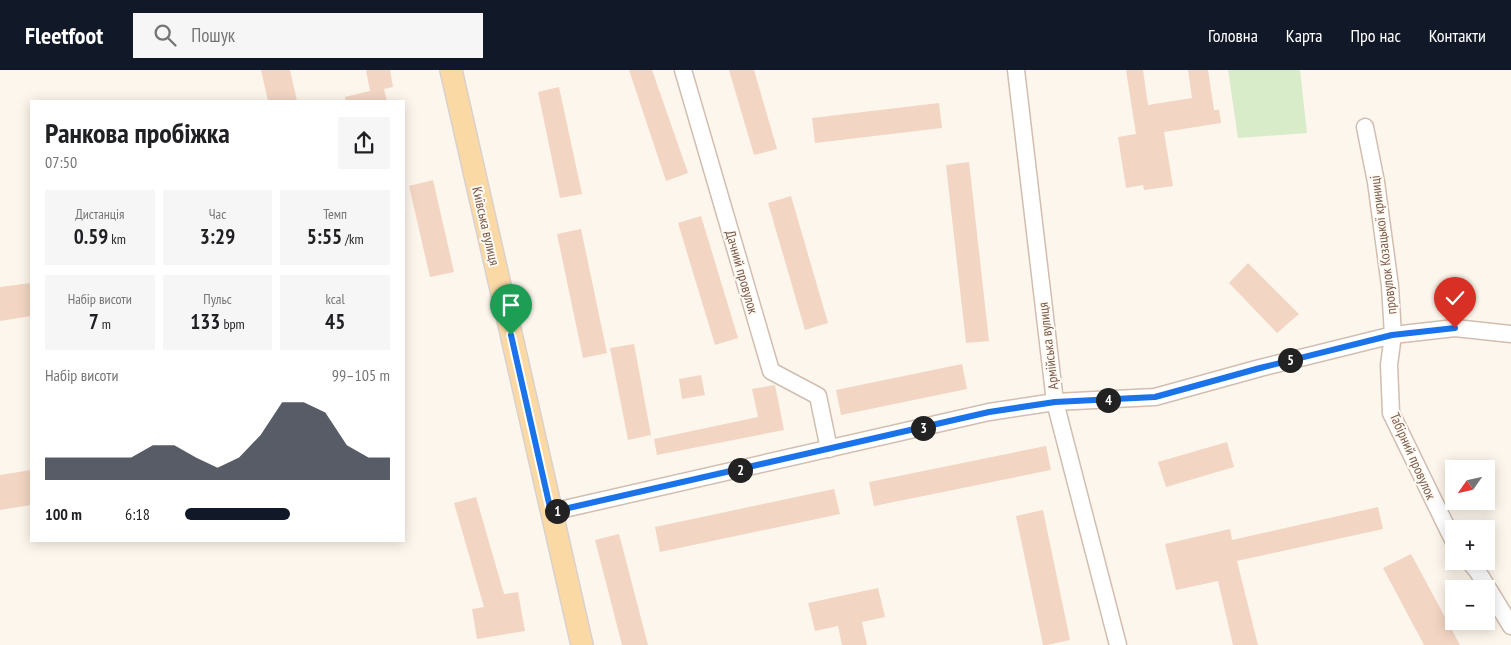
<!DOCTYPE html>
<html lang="uk">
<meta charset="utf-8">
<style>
body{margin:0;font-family:"PT Sans Narrow",sans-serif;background:#f6f6f6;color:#202124;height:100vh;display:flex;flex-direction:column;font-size:19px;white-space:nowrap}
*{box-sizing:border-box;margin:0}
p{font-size:16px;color:#757577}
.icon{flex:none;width:28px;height:28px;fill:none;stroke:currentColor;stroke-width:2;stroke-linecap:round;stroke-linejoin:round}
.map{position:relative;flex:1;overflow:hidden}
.panel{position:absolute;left:30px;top:30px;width:375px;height:442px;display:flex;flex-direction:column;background:#fff;border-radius:0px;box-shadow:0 2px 12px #0003}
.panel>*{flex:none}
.needle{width:32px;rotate:236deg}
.controls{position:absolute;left:1445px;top:390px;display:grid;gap:10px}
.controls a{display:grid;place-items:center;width:50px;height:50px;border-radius:0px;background:#fff;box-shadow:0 2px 12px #0003;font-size:25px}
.pin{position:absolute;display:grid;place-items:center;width:42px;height:42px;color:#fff;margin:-51px -21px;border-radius:50% 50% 50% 0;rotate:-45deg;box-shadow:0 0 5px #0007}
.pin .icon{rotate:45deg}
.km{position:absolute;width:25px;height:25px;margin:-12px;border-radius:50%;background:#222;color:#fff;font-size:14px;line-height:25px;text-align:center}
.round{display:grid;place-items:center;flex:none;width:52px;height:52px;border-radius:0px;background:#f6f6f6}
.head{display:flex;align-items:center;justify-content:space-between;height:85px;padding:0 15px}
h1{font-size:28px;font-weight:800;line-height:38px}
.metrics{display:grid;grid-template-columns:repeat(3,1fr);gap:8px;height:85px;padding:5px 15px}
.metrics div{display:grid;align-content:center;border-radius:0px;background:#f6f6f6;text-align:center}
.metrics b{font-size:21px;font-weight:800}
.metrics small{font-size:14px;font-weight:400}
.metrics p{font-size:14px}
.chart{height:140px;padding:10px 15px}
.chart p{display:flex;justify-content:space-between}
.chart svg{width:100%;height:90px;margin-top:5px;fill:#111827;opacity:.7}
ul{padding:0 15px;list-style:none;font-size:16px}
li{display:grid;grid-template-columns:80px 60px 1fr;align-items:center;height:38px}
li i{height:12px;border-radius:6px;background:#111827}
header{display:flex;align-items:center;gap:30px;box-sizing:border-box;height:70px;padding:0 25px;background:#111827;color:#fff}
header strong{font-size:24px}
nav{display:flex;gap:28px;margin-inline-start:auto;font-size:18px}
.search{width:350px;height:45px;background:#f6f6f6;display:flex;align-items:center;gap:12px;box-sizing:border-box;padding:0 18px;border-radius:0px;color:#757577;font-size:19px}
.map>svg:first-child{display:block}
</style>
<header>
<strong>Fleetfoot</strong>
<div class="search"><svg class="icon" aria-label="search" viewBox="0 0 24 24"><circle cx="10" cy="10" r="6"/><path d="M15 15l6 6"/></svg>Пошук</div>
<nav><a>Головна</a><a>Карта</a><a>Про нас</a><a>Контакти</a></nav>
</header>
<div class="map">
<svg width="1511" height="575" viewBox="0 0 1511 575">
<rect width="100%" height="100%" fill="#fdf6ec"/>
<polygon fill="#d8ecc9" points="1228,0 1300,0 1307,63 1238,68"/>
<g fill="#f3d5c3">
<polygon points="261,0 290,0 297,31 268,31"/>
<polygon points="366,0 390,0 393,17 384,19 387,31 346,31 345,27 370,21"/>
<polygon points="629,0 652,0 688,103 666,111"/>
<polygon points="729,0 754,0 777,79 754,85"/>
<polygon points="1126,0 1143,0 1148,35 1192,28 1188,0 1208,0 1214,40 1219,40 1221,53 1164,62 1173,116 1144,120 1143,115 1126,118 1118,67 1136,64"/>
<polygon points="559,17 582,124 560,128 538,22"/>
<polygon points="939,33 942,58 815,73 812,48"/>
<polygon points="969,92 989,271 966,273 946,95"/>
<polygon points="433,110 454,202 430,207 409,116"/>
<polygon points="791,126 828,253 805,260 768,133"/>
<polygon points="701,146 738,268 715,275 678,153"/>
<polygon points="581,159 607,283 583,288 557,164"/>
<polygon points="1248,193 1299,244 1277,263 1229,213"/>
<polygon points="31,213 31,246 0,251 0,217"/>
<polygon points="634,274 651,365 628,370 610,278"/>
<polygon points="962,294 967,319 841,345 836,320"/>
<polygon points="701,305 705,325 682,329 679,309"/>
<polygon points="775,315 784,360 657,385 654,369 758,347 752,319"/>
<polygon points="1227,372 1234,397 1166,417 1158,392"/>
<polygon points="1046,376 1051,400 874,436 869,412"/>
<polygon points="31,400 31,435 0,440 0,405"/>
<polygon points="834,419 840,444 660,482 655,457"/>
<polygon points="476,427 504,524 518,522 525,561 477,569 472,539 484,537 454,433"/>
<polygon points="1378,437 1383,459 1237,491 1258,575 1233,575 1218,511 1176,520 1165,474 1230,459 1232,470"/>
<polygon points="1043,440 1070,570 1047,575 1043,575 1016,446"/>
<polygon points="619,464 648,575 622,575 595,470"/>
<polygon points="1411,484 1460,575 1424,575 1383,498"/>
<polygon points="878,518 885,547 862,552 867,575 842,575 838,556 815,561 808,533"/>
</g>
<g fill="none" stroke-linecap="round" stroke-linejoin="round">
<g stroke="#d1beb0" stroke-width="19">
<g id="minor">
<polyline points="683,0 771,301 818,326 829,379"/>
<polyline points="1016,0 1055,332 1118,575"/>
<polyline points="1365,57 1376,112 1390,216 1393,265 1389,295 1391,343 1454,472"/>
<polyline points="551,442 989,342 1055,332 1155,327 1260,298 1393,265 1455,258 1511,264"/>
<polyline points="1469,491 1478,502 1511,556"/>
</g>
</g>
<g stroke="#dad1cd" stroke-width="24">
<polyline id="major" points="451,0 582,575"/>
</g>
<use href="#minor" stroke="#fff" stroke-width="16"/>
<use href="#major" stroke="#fbd9a5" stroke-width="21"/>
</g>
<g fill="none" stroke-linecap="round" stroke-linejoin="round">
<g stroke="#fff" stroke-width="10">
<polyline id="route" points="511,265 551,442 989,342 1055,332 1155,327 1260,298 1392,265 1455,258"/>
</g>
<use href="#route" stroke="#1a73e8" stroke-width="6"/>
</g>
<g text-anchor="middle" stroke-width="4" stroke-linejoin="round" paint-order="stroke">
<g font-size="14" fill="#7a5c4d" stroke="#fffaf3">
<text transform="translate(486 156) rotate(77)" y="5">Київська вулиця</text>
<text transform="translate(1383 175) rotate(-97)" y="5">провулок Козацької криниці</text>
<text transform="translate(742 202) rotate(74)" y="5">Дачний провулок</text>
<text transform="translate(1048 276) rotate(-97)" y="5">Армійська вулиця</text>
<text transform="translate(1413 386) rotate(66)" y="5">Табірний провулок</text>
</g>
</g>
</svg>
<div class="controls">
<a><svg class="needle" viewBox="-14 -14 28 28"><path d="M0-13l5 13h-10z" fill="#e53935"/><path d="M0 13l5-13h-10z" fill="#757577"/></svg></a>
<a>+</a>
<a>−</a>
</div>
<div class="pin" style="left:511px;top:265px;background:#1e9e55"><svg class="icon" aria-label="arrive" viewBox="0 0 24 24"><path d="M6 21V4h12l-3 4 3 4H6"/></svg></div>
<div class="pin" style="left:1455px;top:258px;background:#d93025"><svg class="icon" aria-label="check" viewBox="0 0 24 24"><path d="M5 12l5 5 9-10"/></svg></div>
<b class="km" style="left:557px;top:441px">1</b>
<b class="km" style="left:740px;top:400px">2</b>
<b class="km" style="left:923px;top:358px">3</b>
<b class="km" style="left:1108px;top:330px">4</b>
<b class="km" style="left:1290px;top:290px">5</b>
<section class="panel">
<div class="head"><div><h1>Ранкова пробіжка</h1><p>07:50</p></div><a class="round"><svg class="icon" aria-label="share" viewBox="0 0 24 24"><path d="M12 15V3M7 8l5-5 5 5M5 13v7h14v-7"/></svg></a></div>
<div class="metrics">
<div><p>Дистанція</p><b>0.59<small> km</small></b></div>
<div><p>Час</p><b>3:29</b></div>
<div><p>Темп</p><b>5:55<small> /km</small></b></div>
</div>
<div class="metrics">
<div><p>Набір висоти</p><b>7<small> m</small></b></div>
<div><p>Пульс</p><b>133<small> bpm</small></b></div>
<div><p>kcal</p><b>45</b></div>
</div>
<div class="chart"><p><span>Набір висоти</span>99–105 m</p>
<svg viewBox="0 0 160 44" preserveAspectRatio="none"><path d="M0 44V33L10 33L20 33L30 33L40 33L50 27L60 27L70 33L80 38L90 33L100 22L110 6L120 6L130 11L140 27L150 33L160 33V44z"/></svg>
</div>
<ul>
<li><b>100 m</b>6:18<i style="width:51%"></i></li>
</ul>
</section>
</div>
